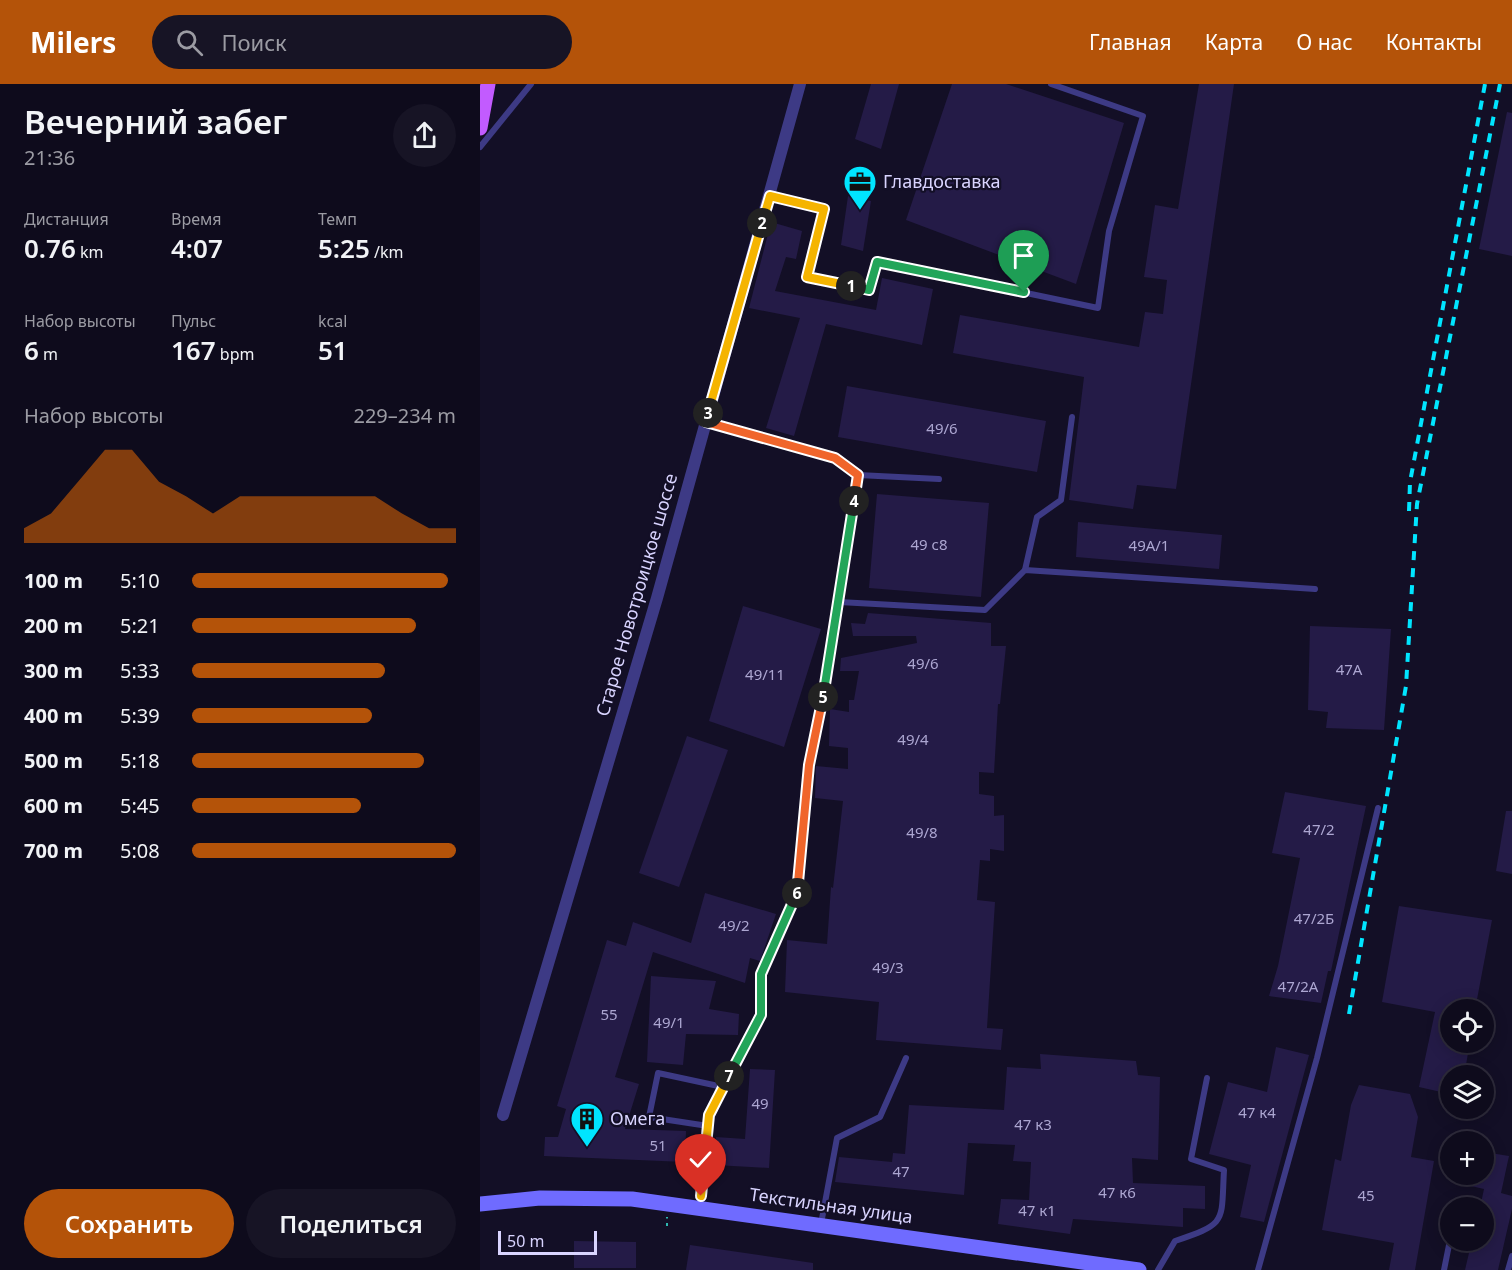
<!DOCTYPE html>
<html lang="ru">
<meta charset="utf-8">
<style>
body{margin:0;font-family:"Noto Sans",sans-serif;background:#171425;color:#f1f3f6;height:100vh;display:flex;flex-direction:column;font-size:22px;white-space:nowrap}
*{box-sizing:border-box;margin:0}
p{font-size:20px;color:#9b9ba3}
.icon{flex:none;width:33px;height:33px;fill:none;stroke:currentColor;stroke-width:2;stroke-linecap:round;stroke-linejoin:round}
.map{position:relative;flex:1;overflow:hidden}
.panel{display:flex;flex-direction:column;background:#0e0b1c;width:480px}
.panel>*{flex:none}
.buttons{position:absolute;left:960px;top:915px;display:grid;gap:12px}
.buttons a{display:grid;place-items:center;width:54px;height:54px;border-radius:50%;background:#0e0b1c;box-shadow:0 3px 15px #0003,0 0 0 2px #2e2b3b;font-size:30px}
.scale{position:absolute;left:18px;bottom:15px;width:99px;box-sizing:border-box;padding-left:6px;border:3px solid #d9d4ff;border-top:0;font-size:16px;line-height:21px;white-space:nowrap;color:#d9d4ff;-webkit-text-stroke:4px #130f26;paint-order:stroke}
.pin{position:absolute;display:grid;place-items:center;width:51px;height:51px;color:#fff;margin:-62px -26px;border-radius:50% 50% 50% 0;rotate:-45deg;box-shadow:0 0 6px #0007}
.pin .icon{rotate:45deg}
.km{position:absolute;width:30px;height:30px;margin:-15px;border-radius:50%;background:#222;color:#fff;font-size:16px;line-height:30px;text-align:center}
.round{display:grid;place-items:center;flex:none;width:63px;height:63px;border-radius:32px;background:#171425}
.overview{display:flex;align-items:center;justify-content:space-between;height:102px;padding:0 24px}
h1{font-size:33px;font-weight:600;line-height:45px}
.figures{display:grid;grid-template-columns:repeat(3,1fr);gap:9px;height:102px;padding:6px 24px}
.figures div{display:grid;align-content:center}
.figures b{font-size:26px;font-weight:600}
.figures small{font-size:16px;font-weight:400}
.figures p{font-size:16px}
.chart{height:168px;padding:12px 24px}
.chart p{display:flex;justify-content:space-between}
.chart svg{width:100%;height:108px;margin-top:6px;fill:#b45309;opacity:.7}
.cta{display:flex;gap:12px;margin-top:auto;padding:12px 24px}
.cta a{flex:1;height:69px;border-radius:36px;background:#b45309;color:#fff;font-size:24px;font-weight:600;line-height:69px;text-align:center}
.cta a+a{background:#171425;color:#f1f3f6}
ul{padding:0 24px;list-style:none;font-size:20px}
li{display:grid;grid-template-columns:96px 72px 1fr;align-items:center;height:45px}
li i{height:15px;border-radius:8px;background:#b45309}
header{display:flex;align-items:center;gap:36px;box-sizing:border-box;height:84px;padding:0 30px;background:#b45309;color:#fff}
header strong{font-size:28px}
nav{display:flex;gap:33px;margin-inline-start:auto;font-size:21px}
.search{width:420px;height:54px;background:#171425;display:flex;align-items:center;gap:15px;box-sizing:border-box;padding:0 21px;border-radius:33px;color:#9b9ba3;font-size:22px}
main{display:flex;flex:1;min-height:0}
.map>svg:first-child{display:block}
</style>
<header>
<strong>Milers</strong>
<div class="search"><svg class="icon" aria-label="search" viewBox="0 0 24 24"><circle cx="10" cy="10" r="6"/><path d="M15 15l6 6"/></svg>Поиск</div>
<nav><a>Главная</a><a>Карта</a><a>О нас</a><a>Контакты</a></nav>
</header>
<main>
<section class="panel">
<div class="overview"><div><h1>Вечерний забег</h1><p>21:36</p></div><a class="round"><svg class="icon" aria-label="share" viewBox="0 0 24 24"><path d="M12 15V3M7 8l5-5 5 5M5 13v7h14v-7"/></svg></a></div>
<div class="figures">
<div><p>Дистанция</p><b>0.76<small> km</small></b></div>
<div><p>Время</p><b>4:07</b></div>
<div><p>Темп</p><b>5:25<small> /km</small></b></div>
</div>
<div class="figures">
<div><p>Набор высоты</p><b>6<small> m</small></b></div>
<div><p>Пульс</p><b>167<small> bpm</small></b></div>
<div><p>kcal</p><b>51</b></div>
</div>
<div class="chart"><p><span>Набор высоты</span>229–234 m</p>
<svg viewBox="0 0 160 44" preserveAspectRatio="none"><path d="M0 44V38L10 32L20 19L30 6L40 6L50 19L60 25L70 32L80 25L90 25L100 25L110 25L120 25L130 25L140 32L150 38L160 38V44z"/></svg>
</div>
<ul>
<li><b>100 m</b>5:10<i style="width:97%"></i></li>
<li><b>200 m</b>5:21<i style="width:85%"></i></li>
<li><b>300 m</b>5:33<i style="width:73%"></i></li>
<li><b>400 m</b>5:39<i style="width:68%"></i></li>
<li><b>500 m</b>5:18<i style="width:88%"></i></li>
<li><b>600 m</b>5:45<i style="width:64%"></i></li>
<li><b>700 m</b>5:08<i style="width:100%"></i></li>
</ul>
<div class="cta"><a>Сохранить</a><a>Поделиться</a></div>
</section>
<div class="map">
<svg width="1032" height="1186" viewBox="0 0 1032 1186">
<rect width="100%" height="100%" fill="#130f26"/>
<g fill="#241b47">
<polygon points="391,0 419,0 401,65 375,55"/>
<polygon points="472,0 526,0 644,39 596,200 426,136"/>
<polygon points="719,0 754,0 696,405 657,401 653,425 589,416 604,293 473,269 480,231 659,263 665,228 683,230 687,196 664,193 675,121 698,125"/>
<polygon points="1027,28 1032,29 1032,172 999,165"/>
<polygon points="368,112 391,117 383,167 361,161"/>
<polygon points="291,138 322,147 316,175 306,173 295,207 396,226 402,194 453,205 442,261 346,240 314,352 286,344 320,234 269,224"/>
<polygon points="367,302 566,337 557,388 358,353"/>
<polygon points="397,410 509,419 501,513 389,504"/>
<polygon points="598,438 742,451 739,485 596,473"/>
<polygon points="263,522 341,545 304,663 229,637"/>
<polygon points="388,529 511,539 511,562 526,562 520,620 518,620 514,689 499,688 499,710 514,712 514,732 524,731 524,767 510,765 510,777 500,776 497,816 515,818 507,944 523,945 521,966 396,956 399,918 305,908 307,856 347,860 351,803 353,804 363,717 335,714 336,682 368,685 368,664 349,662 350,625 369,628 369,616 374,616 379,587 360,587 361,574 437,559 436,552 373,552 371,539 385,540"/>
<polygon points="830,542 911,545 904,646 846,644 848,628 828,626"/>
<polygon points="207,652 248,666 199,803 159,789"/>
<polygon points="805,708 886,722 851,887 848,887 841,919 789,912 798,882 820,774 792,769"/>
<polygon points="1026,727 1032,727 1032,790 1016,787"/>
<polygon points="225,809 296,830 280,877 270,874 265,899 173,868 135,993 159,1000 145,1045 206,1047 205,1078 64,1072 65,1053 78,1053 86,1025 77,1022 127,856 146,862 153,838 211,859"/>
<polygon points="919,822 1012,836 995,926 970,926 970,958 990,958 984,992 970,992 970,1010 939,1003 955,928 902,918"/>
<polygon points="171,892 236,897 229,925 259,930 258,951 206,950 203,981 167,978"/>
<polygon points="796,963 829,971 784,1138 760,1133 771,1081 729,1070 748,998 787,1008"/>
<polygon points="560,970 656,977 658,991 680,993 678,1076 652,1074 653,1099 725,1102 725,1125 703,1124 703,1143 593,1135 590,1150 518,1140 521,1115 549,1116 551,1078 533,1077 535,1061 488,1059 484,1111 355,1098 359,1073 412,1078 413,1069 425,1070 429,1021 524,1026 527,983 561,985"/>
<polygon points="270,985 295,986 289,1084 235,1081 236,1053 265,1055"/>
<polygon points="879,1001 930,1010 938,1033 931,1073 954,1077 935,1186 909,1186 914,1159 842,1146 855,1075 861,1077 871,1021"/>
<polygon points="1004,1068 1029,1072 1021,1109 1032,1112 1032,1125 1018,1186 985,1186 992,1156 1004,1156 1004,1124 1000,1124 1004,1105 991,1102 993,1090 1004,1090"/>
<polygon points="94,1157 156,1158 156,1184 94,1184"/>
<polygon points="210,1161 333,1179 333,1186 206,1186"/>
</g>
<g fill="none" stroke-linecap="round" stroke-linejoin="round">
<polyline stroke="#2fb8b0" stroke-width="2" stroke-dasharray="3 4.5" stroke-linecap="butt" points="187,1142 187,1133"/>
<g stroke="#3d3a85" stroke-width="6">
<polyline points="0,63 51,0"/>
<polyline points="290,112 344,125 327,193 389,206 397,178 618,224 629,147 663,32 571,0"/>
<polyline points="226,338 355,374 378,391"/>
<polyline points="545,486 557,433 581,416 592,333"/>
<polyline points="359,518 505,526 545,486 835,505"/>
<polyline points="228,1042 169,1033 178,989 243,1003"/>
<polyline points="220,1123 229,1031 281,931 281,890 317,810 329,681 348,589 378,391 459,395"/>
<polyline points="977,1124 979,1117"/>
<polyline points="341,1140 357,1054 400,1033 426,974"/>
<path d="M678,1186L695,1157C748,1139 741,1139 744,1086L711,1075L727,994"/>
<polyline points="778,1186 837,974 898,724"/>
<polyline points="964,1186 970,1156"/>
<polyline points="1028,1186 1032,1172"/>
</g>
<polyline stroke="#3d3a85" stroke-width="12" points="23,1031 177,514 320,0"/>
<polyline stroke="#6f6bff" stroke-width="15" points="0,1120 60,1114 152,1115 659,1186"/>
<polyline stroke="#c25bff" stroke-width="15" points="0,44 8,0"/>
<g stroke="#00e5ff" stroke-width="4" stroke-dasharray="9 8" stroke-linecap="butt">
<polyline points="929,427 930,398 1005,0"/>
<polyline points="869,930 926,602 937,420 1020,0"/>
</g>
</g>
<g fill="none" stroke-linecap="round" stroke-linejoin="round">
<g stroke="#fff" stroke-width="12">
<polyline id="split-1" points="371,202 389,206 397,178 544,208"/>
</g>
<g stroke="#fff" stroke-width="12">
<polyline id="split-2" points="282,139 290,112 344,125 327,193 371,202"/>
</g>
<g stroke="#fff" stroke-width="12">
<polyline id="split-3" points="228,329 282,139"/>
</g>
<g stroke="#fff" stroke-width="12">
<polyline id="split-4" points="228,329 226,338 355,374 378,391 374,417"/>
</g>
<g stroke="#fff" stroke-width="12">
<polyline id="split-5" points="343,613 374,417"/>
</g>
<g stroke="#fff" stroke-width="12">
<polyline id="split-6" points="317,809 329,681 343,613"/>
</g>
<g stroke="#fff" stroke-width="12">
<polyline id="split-7" points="249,992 281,931 281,890 317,809"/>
</g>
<g stroke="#fff" stroke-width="12">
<polyline id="split-8" points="221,1112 229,1031 249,992"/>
</g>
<use href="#split-1" stroke="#22a559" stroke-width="8"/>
<use href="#split-2" stroke="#f5b400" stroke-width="8"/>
<use href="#split-3" stroke="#f5b400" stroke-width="8"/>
<use href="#split-4" stroke="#f0652b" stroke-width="8"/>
<use href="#split-5" stroke="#22a559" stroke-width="8"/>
<use href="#split-6" stroke="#f0652b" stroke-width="8"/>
<use href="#split-7" stroke="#22a559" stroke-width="8"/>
<use href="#split-8" stroke="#f5b400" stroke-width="8"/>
</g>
<defs>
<g id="office-pin" transform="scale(1.725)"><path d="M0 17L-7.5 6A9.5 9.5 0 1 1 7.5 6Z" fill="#00e5ff" stroke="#130f26"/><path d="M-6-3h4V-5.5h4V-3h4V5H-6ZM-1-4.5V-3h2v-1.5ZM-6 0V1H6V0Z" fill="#111"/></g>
<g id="building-pin" transform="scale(1.725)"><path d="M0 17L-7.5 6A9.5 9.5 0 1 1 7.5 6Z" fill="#00e5ff" stroke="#130f26"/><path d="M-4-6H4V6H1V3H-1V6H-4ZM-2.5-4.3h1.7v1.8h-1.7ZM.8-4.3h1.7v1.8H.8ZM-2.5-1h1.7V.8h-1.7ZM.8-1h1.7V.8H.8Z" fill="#111"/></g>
</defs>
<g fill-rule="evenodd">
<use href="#office-pin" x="380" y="98"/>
<use href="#building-pin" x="107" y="1035"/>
</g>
<g text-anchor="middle" stroke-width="4.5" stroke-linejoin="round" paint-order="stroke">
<g font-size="15" fill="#aca6d1">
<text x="462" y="350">49/6</text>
<text x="449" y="466">49 с8</text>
<text x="669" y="467">49А/1</text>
<text x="443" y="585">49/6</text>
<text x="869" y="591">47А</text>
<text x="285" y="596">49/11</text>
<text x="433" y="661">49/4</text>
<text x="839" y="751">47/2</text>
<text x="442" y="754">49/8</text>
<text x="834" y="840">47/2Б</text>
<text x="254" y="847">49/2</text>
<text x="408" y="889">49/3</text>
<text x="818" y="908">47/2А</text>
<text x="129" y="936">55</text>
<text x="189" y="944">49/1</text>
<text x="280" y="1025">49</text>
<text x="777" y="1034">47 к4</text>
<text x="553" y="1046">47 к3</text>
<text x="178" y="1067">51</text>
<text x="421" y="1093">47</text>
<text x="637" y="1114">47 к6</text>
<text x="886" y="1117">45</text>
<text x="557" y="1132">47 к1</text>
</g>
<g font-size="18" fill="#d9d4ff" stroke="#130f26" text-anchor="start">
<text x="403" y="104">Главдоставка</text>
<text x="130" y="1041">Омега</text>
</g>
<g font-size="18" fill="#d9d4ff" stroke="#130f26">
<text transform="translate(157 511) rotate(-74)" y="6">Старое Новотроицкое шоссе</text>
<text transform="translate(351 1122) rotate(8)" y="6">Текстильная улица</text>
</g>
</g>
</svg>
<div class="buttons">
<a><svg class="icon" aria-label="locate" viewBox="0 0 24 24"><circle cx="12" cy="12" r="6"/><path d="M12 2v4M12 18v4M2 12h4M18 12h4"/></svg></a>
<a><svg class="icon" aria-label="layers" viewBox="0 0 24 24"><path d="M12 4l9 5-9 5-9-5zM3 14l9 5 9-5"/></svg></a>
<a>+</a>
<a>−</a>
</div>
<div class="scale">50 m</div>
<div class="pin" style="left:544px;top:208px;background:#1e9e55"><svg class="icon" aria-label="arrive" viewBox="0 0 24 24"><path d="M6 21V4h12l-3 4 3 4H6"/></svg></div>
<div class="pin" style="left:221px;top:1112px;background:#d93025"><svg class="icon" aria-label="check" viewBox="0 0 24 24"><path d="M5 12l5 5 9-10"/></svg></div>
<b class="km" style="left:371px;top:202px">1</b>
<b class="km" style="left:282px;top:139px">2</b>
<b class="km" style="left:228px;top:329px">3</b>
<b class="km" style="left:374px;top:417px">4</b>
<b class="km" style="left:343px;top:613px">5</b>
<b class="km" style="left:317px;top:809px">6</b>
<b class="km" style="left:249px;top:992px">7</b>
</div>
</main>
